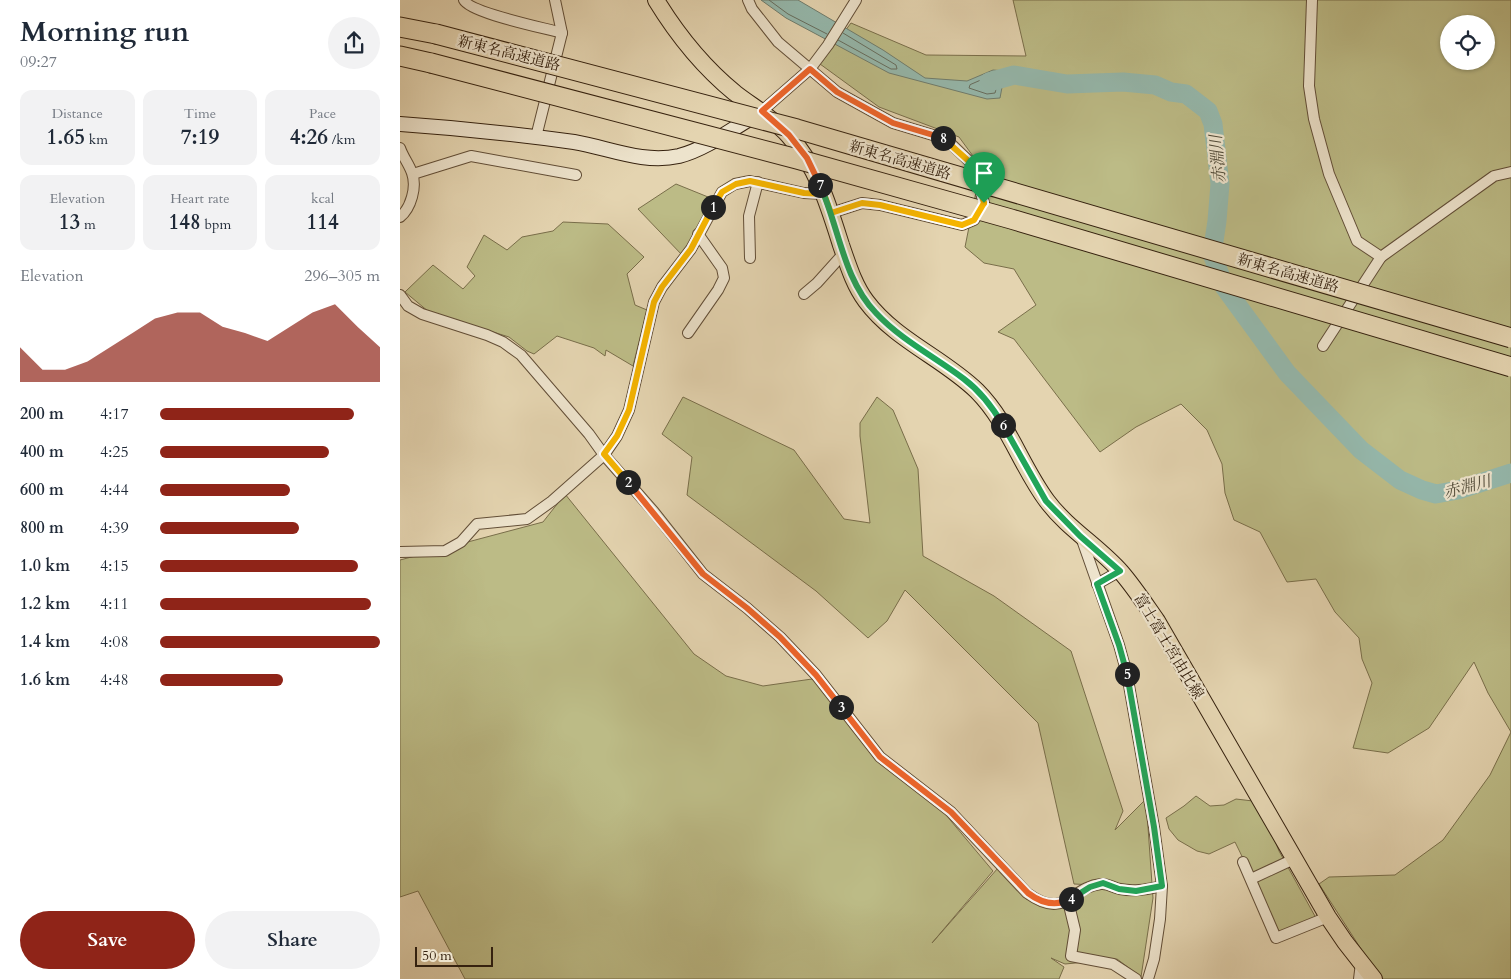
<!DOCTYPE html>
<meta charset="utf-8">
<style>
body{margin:0;font-family:Cardo,"Noto Serif JP",serif;background:#f2f2f3;color:#1f2937;height:100vh;display:flex;flex-direction:column;font-size:19px;white-space:nowrap}
*{box-sizing:border-box;margin:0}
p{font-size:16px;color:#747a83}
.icon{flex:none;width:28px;height:28px;fill:none;stroke:currentColor;stroke-width:2;stroke-linecap:round;stroke-linejoin:round}
.map{position:relative;flex:1;overflow:hidden}
.details{display:flex;flex-direction:column;background:#fff;width:400px}
.details>*{flex:none}
.buttons{position:absolute;left:1040px;top:15px;display:grid;gap:10px}
.buttons a{display:grid;place-items:center;width:55px;height:55px;border-radius:50%;background:#fff;box-shadow:0 1px 4px #0004;font-size:25px}
.scale{position:absolute;left:15px;bottom:12px;width:78px;box-sizing:border-box;padding-left:5px;border:2px solid #36220f;border-top:0;font-size:14px;line-height:18px;white-space:nowrap;color:#36220f;-webkit-text-stroke:4px #ede3cc;paint-order:stroke}
.pin{position:absolute;display:grid;place-items:center;width:42px;height:42px;color:#fff;margin:-51px -21px;border-radius:50% 50% 50% 0;rotate:-45deg;box-shadow:0 0 5px #0007}
.pin .icon{rotate:45deg}
.km{position:absolute;width:25px;height:25px;margin:-12px;border-radius:50%;background:#222;color:#fff;font-size:14px;line-height:25px;text-align:center}
.round{display:grid;place-items:center;flex:none;width:52px;height:52px;border-radius:26px;background:#f2f2f3}
.headline{display:flex;align-items:center;justify-content:space-between;height:85px;padding:0 20px}
h1{font-size:28px;font-weight:700;line-height:38px}
.metrics{display:grid;grid-template-columns:repeat(3,1fr);gap:8px;height:85px;padding:5px 20px}
.metrics div{display:grid;align-content:center;border-radius:12px;background:#f2f2f3;text-align:center}
.metrics b{font-size:21px;font-weight:700}
.metrics small{font-size:14px;font-weight:400}
.metrics p{font-size:14px}
.chart{height:140px;padding:10px 20px}
.chart p{display:flex;justify-content:space-between}
.chart svg{width:100%;height:90px;margin-top:5px;fill:#8f2418;opacity:.7}
.cta{display:flex;gap:10px;margin-top:auto;padding:10px 20px}
.cta a{flex:1;height:58px;border-radius:30px;background:#8f2418;color:#fff;font-size:20px;font-weight:700;line-height:58px;text-align:center}
.cta a+a{background:#f2f2f3;color:#1f2937}
ul{padding:0 20px;list-style:none;font-size:16px}
li{display:grid;grid-template-columns:80px 60px 1fr;align-items:center;height:38px}
li i{height:12px;border-radius:6px;background:#8f2418}
main{display:flex;flex:1;min-height:0}
.map>svg:first-child{display:block}
</style>
<main>
<section class="details">
<div class="headline"><div><h1>Morning run</h1><p>09:27</p></div><a class="round"><svg class="icon" aria-label="share" viewBox="0 0 24 24"><path d="M12 15V3M7 8l5-5 5 5M5 13v7h14v-7"/></svg></a></div>
<div class="metrics">
<div><p>Distance</p><b>1.65<small> km</small></b></div>
<div><p>Time</p><b>7:19</b></div>
<div><p>Pace</p><b>4:26<small> /km</small></b></div>
</div>
<div class="metrics">
<div><p>Elevation</p><b>13<small> m</small></b></div>
<div><p>Heart rate</p><b>148<small> bpm</small></b></div>
<div><p>kcal</p><b>114</b></div>
</div>
<div class="chart"><p><span>Elevation</span>296–305 m</p>
<svg viewBox="0 0 160 44" preserveAspectRatio="none"><path d="M0 44V27L10 38L20 38L30 34L40 27L50 20L60 13L70 10L80 10L90 17L100 20L110 24L120 17L130 10L140 6L150 17L160 27V44z"/></svg>
</div>
<ul>
<li><b>200 m</b>4:17<i style="width:88%"></i></li>
<li><b>400 m</b>4:25<i style="width:77%"></i></li>
<li><b>600 m</b>4:44<i style="width:59%"></i></li>
<li><b>800 m</b>4:39<i style="width:63%"></i></li>
<li><b>1.0 km</b>4:15<i style="width:90%"></i></li>
<li><b>1.2 km</b>4:11<i style="width:96%"></i></li>
<li><b>1.4 km</b>4:08<i style="width:100%"></i></li>
<li><b>1.6 km</b>4:48<i style="width:56%"></i></li>
</ul>
<div class="cta"><a>Save</a><a>Share</a></div>
</section>
<div class="map">
<svg width="1111" height="979" viewBox="0 0 1111 979">
<rect width="100%" height="100%" fill="#e4d4b0"/>
<filter id="stains"><feTurbulence type="fractalNoise" baseFrequency=".004" numOctaves="4"/><feColorMatrix values="0 0 0 0 .2 0 0 0 0 .09 0 0 0 0 .02 0 0 0 .5 -.17"/></filter>
<radialGradient id="worn" r=".72"><stop offset=".6" stop-color="#630" stop-opacity="0"/><stop offset="1" stop-color="#630" stop-opacity=".3"/></radialGradient>
<g fill="#bcbb86" stroke="#796e4a" fill-rule="evenodd">
<path d="M613,0H1111V979H983L974,969L919,884L929,877L995,875L1043,840L1090,775L1111,732L1088,693L1074,662L1029,728L988,753L953,748L972,683L962,659L959,638L935,612L916,579L887,582L860,532L834,520L825,493L822,464L807,430L781,404L736,427L700,452L614,339L598,332L636,305L614,269L584,263L565,247L581,167L559,137L479,107L420,64L451,23L526,55L626,56ZM1049,24H1086V61H1049Z"/>
<polygon points="276,184 313,199 283,256 238,209"/>
<polygon points="163,222 208,224 244,257 227,274 235,305 247,310 233,366 206,350 205,356 194,348 157,336 134,354 127,351 109,337 29,312 5,292 33,265 63,289 75,276 67,267 84,235 107,250 122,237 153,231"/>
<polygon points="283,397 394,450 444,519 470,523 460,436 460,423 477,397 493,410 518,469 523,556 594,596 671,651 723,811 715,830 746,799 753,898 741,977 717,959 665,964 651,958 664,967 659,979 65,979 18,891 0,897 0,560 143,522 165,494 294,654 326,676 363,686 419,678 480,757 530,796 593,871 532,943 598,868 626,899 651,904 696,885 674,884 638,723 505,590 487,621 468,638 416,591 287,495 292,457 262,434"/>
<polygon points="796,796 810,806 824,805 836,799 853,801 865,816 879,851 916,918 879,932 835,842 809,854 797,851 778,840 769,829 766,818 784,806"/>
</g>
<polygon fill="#95b8ac" stroke="#6f7c6d" points="361,0 398,0 483,50 525,78 567,81 593,70 617,72 603,82 600,98 587,99 489,73 386,18"/>
<g fill="none" stroke-linecap="round" stroke-linejoin="round">
<g stroke="#666d5e" stroke-width="1">
<polyline points="369,0 388,14 427,34"/>
<polyline points="438,40 491,69 497,69 496,65 443,33"/>
<polygon points="593,75 597,76 599,78 595,93 587,94 569,88 570,85"/>
</g>
<polyline stroke="#95b8ac" stroke-width="19" points="589,82 614,75 667,84 723,82 755,85 771,92 786,94 808,111 813,124 820,184 817,221 812,254 825,288 887,373 961,450 1000,480 1022,490 1036,494 1058,490 1111,473"/>
<g stroke="#624e37" stroke-width="12">
<g id="street">
<path d="M64,0C70,13 145,28 162,33"/>
<polyline points="348,0 352,9 378,42 437,92 493,123 546,139 573,165 584,203 574,220 562,225 480,205 462,203 431,213"/>
<polyline points="912,0 909,86 914,119 929,174 957,241 981,257 1094,176 1111,172"/>
<polyline points="362,111 410,69 428,45 456,0"/>
<polyline points="136,137 162,33 155,0"/>
<path d="M0,148C3,157 9,164 12,173C17,187 11,208 0,217"/>
<polyline points="13,174 71,156 176,175"/>
<polyline points="350,258 349,216 358,182"/>
<polyline points="404,294 417,283 444,253"/>
<path d="M0,295L8,306L22,314L87,335L103,342L121,355L189,434L204,455L254,512L303,574L347,608L380,637L416,675L480,757L551,812L627,893C666,921 670,887 701,884C707,883 714,888 720,889C735,892 747,889 762,886"/>
<polyline points="288,333 318,290 324,278 322,268 298,234"/>
<polyline points="923,346 981,257"/>
<polyline points="681,537 719,645 727,674 754,827 762,886 760,919 754,959 748,979"/>
<polyline points="0,552 45,551 61,542 77,524 127,519 152,501 204,455 217,436 229,410 254,302 262,287 291,249 322,192 335,184 350,181 404,193 424,194"/>
<polyline points="697,584 720,571"/>
<polyline points="843,862 876,938 928,917"/>
<polyline points="851,879 894,859"/>
<polyline points="668,901 675,930 671,956 713,964 736,979"/>
<polyline points="959,979 961,963"/>
</g>
</g>
<g stroke="#36220f" stroke-width="16">
<path id="secondary" d="M0,124C58,128 116,134 174,142C209,148 243,164 279,156C306,149 332,129 356,115"/>
</g>
<g stroke="#36220f" stroke-width="18">
<path id="primary" d="M256,0C278,36 302,66 335,93C353,107 373,118 389,136C417,166 429,207 441,245C448,265 454,285 466,301C495,340 543,358 577,391C608,422 621,466 647,501C668,529 698,546 721,572C734,587 745,604 757,621L928,917L945,942L974,979"/>
</g>
<g stroke="#36220f" stroke-width="21">
<g id="highway">
<polyline points="0,27 36,34"/>
<polyline points="0,56 31,63"/>
</g>
</g>
<use href="#street" stroke="#ede3cc" stroke-width="10"/>
<use href="#secondary" stroke="#ede3cc" stroke-width="14"/>
<use href="#primary" stroke="#e4d4b0" stroke-width="16"/>
<use href="#highway" stroke="#e4d4b0" stroke-width="19"/>
<g stroke="#36220f" stroke-width="21" stroke-linecap="butt">
<g id="highway-bridge">
<polyline points="36,34 397,129 1111,338"/>
<polyline points="31,63 397,159 611,219 1111,367"/>
</g>
</g>
<use href="#highway-bridge" stroke="#e4d4b0" stroke-width="19"/>
</g>
<g fill="none" stroke-linecap="round" stroke-linejoin="round">
<g stroke="#fff" stroke-width="10">
<polyline id="split-1" points="313,207 322,192 336,184 350,181 404,193 424,194 431,213 462,203 480,205 562,225 574,220 584,203"/>
</g>
<g stroke="#fff" stroke-width="10">
<polyline id="split-2" points="228,482 204,454 217,436 229,410 254,302 262,287 291,249 313,207"/>
</g>
<g stroke="#fff" stroke-width="10">
<polyline id="split-3" points="228,482 303,574 347,608 380,637 416,675 441,707"/>
</g>
<g stroke="#fff" stroke-width="10">
<path id="split-4" d="M441,707L480,757L551,812L628,893C641,903 655,907 671,899"/>
</g>
<g stroke="#fff" stroke-width="10">
<polyline id="split-5" points="671,899 690,887 703,883 719,889 736,891 762,886 754,827 727,674"/>
</g>
<g stroke="#fff" stroke-width="10">
<polyline id="split-6" points="603,425 646,501 680,536 720,571 697,584 719,645 727,674"/>
</g>
<g stroke="#fff" stroke-width="10">
<path id="split-7" d="M420,185C439,227 443,279 476,313C501,340 535,357 564,379C580,391 593,408 603,425"/>
</g>
<g stroke="#fff" stroke-width="10">
<polyline id="split-8" points="420,185 407,158 389,135 362,111 410,69 437,92 493,123 543,138"/>
</g>
<g stroke="#fff" stroke-width="10">
<polyline id="split-9" points="543,138 573,165 584,203"/>
</g>
<use href="#split-1" stroke="#f5b400" stroke-width="6"/>
<use href="#split-2" stroke="#f5b400" stroke-width="6"/>
<use href="#split-3" stroke="#f0652b" stroke-width="6"/>
<use href="#split-4" stroke="#f0652b" stroke-width="6"/>
<use href="#split-5" stroke="#22a559" stroke-width="6"/>
<use href="#split-6" stroke="#22a559" stroke-width="6"/>
<use href="#split-7" stroke="#22a559" stroke-width="6"/>
<use href="#split-8" stroke="#f0652b" stroke-width="6"/>
<use href="#split-9" stroke="#f5b400" stroke-width="6"/>
</g>
<g text-anchor="middle" stroke-width="4.5" stroke-linejoin="round" paint-order="stroke">
<g font-size="15" fill="#36220f" stroke="#ede3cc">
<text transform="translate(109 53) rotate(14)" y="5">新東名高速道路</text>
<text transform="translate(500 160) rotate(16)" y="5">新東名高速道路</text>
<text transform="translate(888 273) rotate(16)" y="5">新東名高速道路</text>
<text transform="translate(769 646) rotate(59)" y="5">富士富士宮由比線</text>
</g>
<g font-size="16" font-style="italic" fill="#4e4836" stroke="#ede3cc">
<text transform="translate(817 159) rotate(-95)" y="6">赤淵川</text>
<text transform="translate(1067 486) rotate(-15)" y="6">赤淵川</text>
</g>
</g>
<rect width="100%" height="100%" filter="url(#stains)"/>
<rect width="100%" height="100%" fill="url(#worn)"/>
</svg>
<div class="buttons">
<a><svg class="icon" aria-label="locate" viewBox="0 0 24 24"><circle cx="12" cy="12" r="6"/><path d="M12 2v4M12 18v4M2 12h4M18 12h4"/></svg></a>
</div>
<div class="scale">50 m</div>
<div class="pin" style="left:584px;top:203px;background:#1e9e55"><svg class="icon" aria-label="arrive" viewBox="0 0 24 24"><path d="M6 21V4h12l-3 4 3 4H6"/></svg></div>
<b class="km" style="left:313px;top:207px">1</b>
<b class="km" style="left:228px;top:482px">2</b>
<b class="km" style="left:441px;top:707px">3</b>
<b class="km" style="left:671px;top:899px">4</b>
<b class="km" style="left:727px;top:674px">5</b>
<b class="km" style="left:603px;top:425px">6</b>
<b class="km" style="left:420px;top:185px">7</b>
<b class="km" style="left:543px;top:138px">8</b>
</div>
</main>
